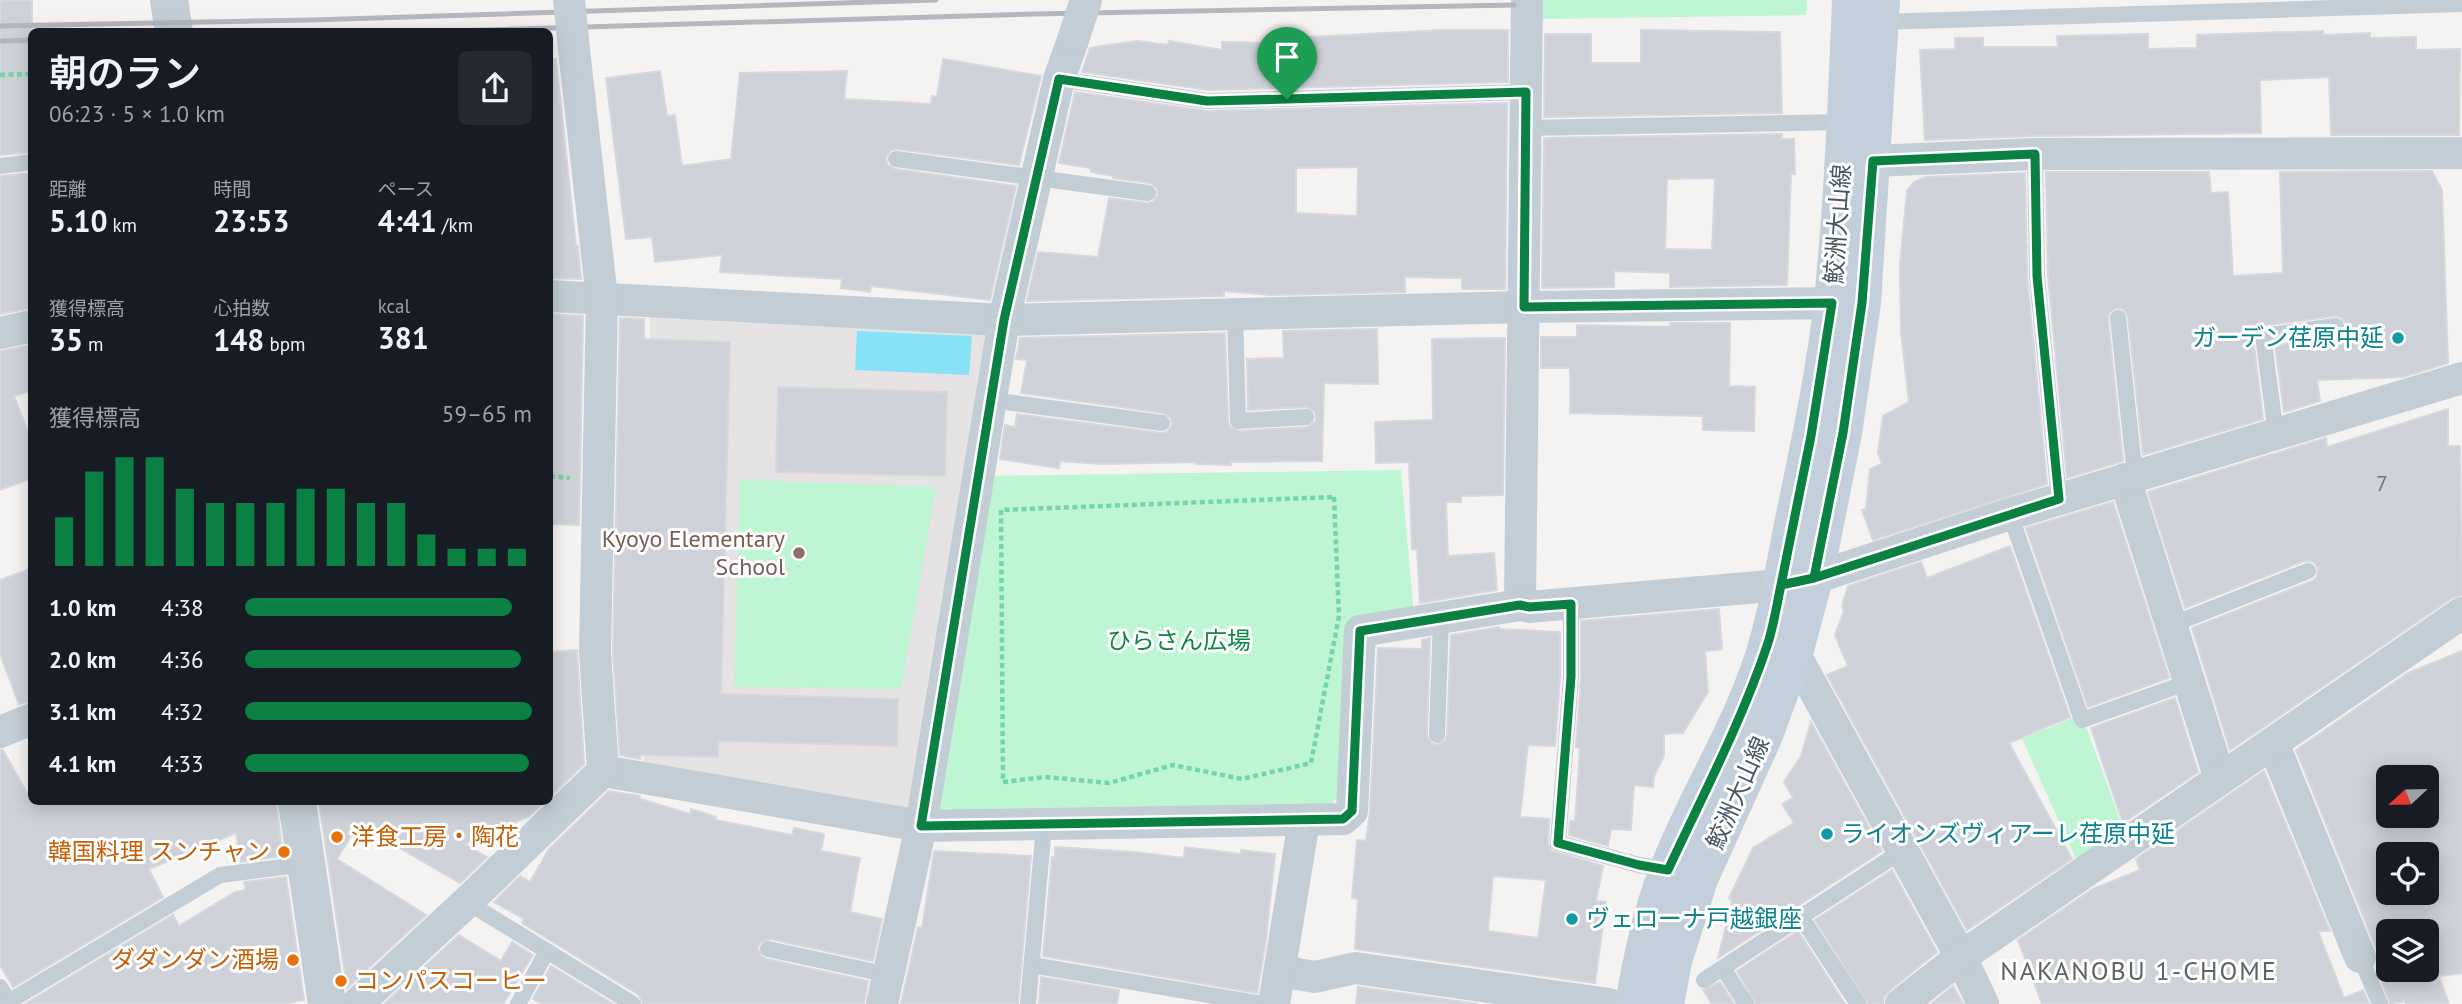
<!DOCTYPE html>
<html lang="ja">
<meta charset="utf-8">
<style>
body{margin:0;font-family:"PT Sans","Noto Sans JP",sans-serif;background:#242831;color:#f1f3f6;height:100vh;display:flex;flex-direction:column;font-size:26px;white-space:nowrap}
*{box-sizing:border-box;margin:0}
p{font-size:23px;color:#9ea1a6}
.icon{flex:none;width:38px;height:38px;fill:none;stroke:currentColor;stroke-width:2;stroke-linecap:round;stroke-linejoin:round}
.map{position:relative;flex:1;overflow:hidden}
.sheet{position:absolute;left:28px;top:28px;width:525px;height:777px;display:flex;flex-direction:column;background:#171b24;border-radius:10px;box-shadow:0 4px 18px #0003}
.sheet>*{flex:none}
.needle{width:46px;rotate:248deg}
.tools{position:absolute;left:2376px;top:765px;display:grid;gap:14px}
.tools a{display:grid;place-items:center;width:63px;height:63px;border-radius:10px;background:#171b24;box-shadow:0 4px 18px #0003;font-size:35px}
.pin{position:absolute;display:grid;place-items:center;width:60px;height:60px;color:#fff;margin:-72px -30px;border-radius:50% 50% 50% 0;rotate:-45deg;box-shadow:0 0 7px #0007}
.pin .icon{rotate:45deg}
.round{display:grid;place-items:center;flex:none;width:74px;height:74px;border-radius:10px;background:#242831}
.overview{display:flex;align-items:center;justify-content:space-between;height:119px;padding:0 21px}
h1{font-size:38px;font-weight:600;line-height:52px}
.figures{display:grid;grid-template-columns:repeat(3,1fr);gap:10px;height:119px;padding:7px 21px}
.figures div{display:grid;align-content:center}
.figures b{font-size:30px;font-weight:600}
.figures small{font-size:19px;font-weight:400}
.figures p{font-size:19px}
.chart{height:196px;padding:14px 21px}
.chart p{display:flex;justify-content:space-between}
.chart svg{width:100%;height:126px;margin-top:7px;stroke:#0b8043;stroke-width:6}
ul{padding:0 21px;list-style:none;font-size:23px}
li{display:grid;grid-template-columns:112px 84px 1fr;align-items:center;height:52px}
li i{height:18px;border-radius:9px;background:#0b8043}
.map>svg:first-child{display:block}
</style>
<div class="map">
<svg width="2462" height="1004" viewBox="0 0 2462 1004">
<rect width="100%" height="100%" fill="#f5f2f2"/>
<polygon fill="#e6e3e4" points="650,315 976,325 986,336 911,804 903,814 644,770"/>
<g fill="#bef5d2">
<polygon points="1539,0 1807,0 1806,15 1538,19"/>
<polygon points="1401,470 1414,615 1348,625 1342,793 1327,807 938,814 987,476"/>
<polygon points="740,480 936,487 901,689 734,687"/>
<polygon points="2077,716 2080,725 2087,729 2125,834 2080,868 2022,739"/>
</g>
<polygon fill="#87e2f6" points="857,331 972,336 969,375 855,370"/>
<g fill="#ced1d8" stroke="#d6d8de" stroke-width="2" fill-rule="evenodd">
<polygon points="32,0 32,152 0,155 0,1"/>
<polygon points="1442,30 1508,30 1508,82 1208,90 1082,72 1090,48 1137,41 1168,45 1169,41 1222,50 1222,42 1273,43 1272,39"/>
<polygon points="1641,30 1780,32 1782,113 1544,117 1545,34 1591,34 1591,63 1639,63 1641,62"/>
<polygon points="2323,31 2323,35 2370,33 2370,38 2416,37 2416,50 2460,49 2459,135 2331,135 2329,77 2260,80 2261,133 2035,136 1925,140 1920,50 1955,49 1955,38 1983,38 1983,47 2058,47 2057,36 2148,34 2148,49 2197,48 2197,35"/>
<polygon points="550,59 556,59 576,246 578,246 581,279 550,278"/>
<polygon points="943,59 1041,76 1019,165 897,149 891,150 886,157 887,164 895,169 1016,186 990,300 871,286 870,292 841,288 842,279 720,272 722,255 655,262 652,237 626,239 606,78 660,71 667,116 675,115 682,166 731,159 740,73 847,71 844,99 931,104 932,96 937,97"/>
<path d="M1075,92L1207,111L1507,103L1505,289H1462V278L1405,277V292L1271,295L1224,291V296L1027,301L1038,252L1098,257L1109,198L1147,203L1153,202L1158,195L1157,188L1150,183L1113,178L1114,176L1091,172V168L1059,163ZM1358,167L1357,216L1296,213V168Z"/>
<path d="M1782,134V139H1794L1795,174H1791L1787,285L1670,287V273L1614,271V287L1542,288L1544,138ZM1715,178L1712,250L1665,249L1667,179Z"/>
<polygon points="2432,171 2442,190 2448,363 2403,377 2317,380 2320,401 2284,412 2275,345 2338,336 2345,331 2346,324 2341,317 2335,316 2261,326 2254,331 2253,337 2263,419 2143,455 2128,317 2123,309 2116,308 2109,313 2108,319 2123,461 2067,478 2048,275 2046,172 2209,172 2211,193 2228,192 2233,276 2283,273 2280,172"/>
<polygon points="32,173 32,308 0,314 0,176"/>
<polygon points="2025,173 2027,277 2047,484 1873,540 1862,510 1866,509 1870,469 1882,464 1878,453 1883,416 1909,402 1901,333 1900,264 1907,191 1914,182 1926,177"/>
<polygon points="550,314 583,316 579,525 550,524"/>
<polygon points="620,318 644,319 644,339 730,342 721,694 898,699 897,746 719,741 718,757 640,755 640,759 620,755 613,652"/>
<polygon points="1670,323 1730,323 1729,386 1755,387 1754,431 1703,430 1703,416 1570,413 1570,368 1541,368 1541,337 1577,337 1577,325 1670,327"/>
<polygon points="1377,329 1378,384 1324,383 1322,461 1231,462 1231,465 1196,464 1196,462 1102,464 1060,461 1059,468 1000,459 1005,425 1015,427 1017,414 1161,433 1167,432 1172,425 1171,418 1163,413 1021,393 1027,360 1016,359 1020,338 1225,333 1228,421 1230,427 1239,431 1307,427 1316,421 1315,412 1306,407 1248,410 1247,359 1284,358 1283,331"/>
<polygon points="1505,338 1503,495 1461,496 1461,502 1446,502 1448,556 1494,553 1497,590 1420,603 1417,549 1412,549 1409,462 1376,463 1375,422 1433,420 1432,339"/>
<polygon points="32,345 32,390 14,396 32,442 32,478 0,490 0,351"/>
<polygon points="778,387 947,392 945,476 776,472"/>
<polygon points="2448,409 2448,446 2460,446 2462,595 2452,598 2230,750 2192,628 2312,581 2317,577 2318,568 2314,562 2304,561 2185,608 2148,492 2326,438 2327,447"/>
<polygon points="2113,502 2169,678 2088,707 2026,528"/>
<polygon points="2010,546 2070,717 2009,743 2072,859 1967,930 1827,675 1848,666 1835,635 1844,611 1842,606 1848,586 1921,562 1927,578"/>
<polygon points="32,568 32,701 19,704 0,654 0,580"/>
<polygon points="1719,609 1722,649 1705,651 1708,692 1683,733 1664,734 1664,756 1654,776 1653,787 1634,785 1631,830 1611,829 1608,846 1569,835 1570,821 1575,821 1580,748 1576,747 1581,678 1581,621"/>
<path d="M1499,627L1500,629L1560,632V677L1555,746L1528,745L1520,817L1549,819L1548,843L1552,851L1603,866L1596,901L1606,902L1595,983L1355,949L1358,899L1352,898L1357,840L1366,841L1370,812L1378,648L1422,649V640L1430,638L1427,735L1431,743L1437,745L1445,741L1447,735L1451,635ZM1493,876L1546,880L1538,938L1488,931Z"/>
<polygon points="577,650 584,764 550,797 550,652"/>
<path d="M2462,651V973L2439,976L2449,1004H2406L2405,1001L2390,1004L2382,982L2392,978L2377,950L2296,750L2408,673ZM2389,777H2427V816H2389ZM2389,854H2427V892H2389ZM2389,931H2427V970H2389Z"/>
<polygon points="2175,698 2198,772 2123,823 2091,728"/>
<polygon points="1811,722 1882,851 1718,958 1732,902 1729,898 1753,848 1794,823 1782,804 1793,798 1784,782 1801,756"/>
<polygon points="0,750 3,750 32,802 276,802 283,856 241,862 236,833 149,869 163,897 13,987 0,965"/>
<polygon points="2264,771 2330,931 2318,931 2344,998 2363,990 2369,1004 2042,1004 2018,940 2093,889 2140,870 2136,859"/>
<polygon points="609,791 640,796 640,799 690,814 691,809 716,817 715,820 792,835 794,828 824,834 821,851 860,858 850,912 882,919 873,961 770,939 761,942 758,947 761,956 766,959 868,981 864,1004 643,1004 639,995 522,923 524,919 494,902 520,876 530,882 549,849"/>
<polygon points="319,802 545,802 528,817 464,844 487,857 460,883 358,824 337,859 426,915 347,988"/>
<polygon points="1055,847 1133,852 1184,858 1185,847 1241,854 1241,850 1275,854 1266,940 1257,993 1043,956 1052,857 1055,858"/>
<polygon points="934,851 1031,856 1018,1004 901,1004 918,927 922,928"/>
<polygon points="1892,870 1937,952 1890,990 1884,997 1883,1004 1868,1004 1815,920"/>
<polygon points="286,877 304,1000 283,1004 25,1004 173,915 179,926 235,892 246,890 244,882"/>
<polygon points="1798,931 1845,1004 1756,1004 1737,971"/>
<polygon points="459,935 501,961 512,942 533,955 503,1004 384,1004"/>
<polygon points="551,966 613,1004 542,1004 533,999"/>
<polygon points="1041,977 1119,990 1117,1004 1039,1004"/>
<polygon points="1720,982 1734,1004 1712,1004 1703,990"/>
<polygon points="1953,986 1963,1004 1931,1004"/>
<polygon points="1358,987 1478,1004 1356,1004"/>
</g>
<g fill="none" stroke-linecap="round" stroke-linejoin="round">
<g stroke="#72d7a2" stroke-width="4.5" stroke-dasharray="5 3.5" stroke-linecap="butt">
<polyline points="0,75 32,74"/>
<polyline points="550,476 570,478"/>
<polygon points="1334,497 1339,616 1311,763 1242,779 1173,765 1109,783 1045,777 1003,782 1001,510"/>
</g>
<g stroke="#c2cdd5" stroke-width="16">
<polyline points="1881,22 2462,4"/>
<polyline points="1059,79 1207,101 1526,92"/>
<polyline points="1525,128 1846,122"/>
<polyline points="2035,154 2037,276 2059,499"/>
<polyline points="896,159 1148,193"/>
<polyline points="0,166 32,162"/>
<polyline points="1235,315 1238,421 1306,417"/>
<polyline points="2118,318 2135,476"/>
<polyline points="991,400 1162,423"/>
<polyline points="2276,434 2263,336 2336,326"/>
<polyline points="2010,514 2082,720 2189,682"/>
<polyline points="1571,604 1571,677 1558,843 1639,865 1668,870"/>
<polyline points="2171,625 2308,571"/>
<polyline points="1437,735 1441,618"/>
<polyline points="467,902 633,1004"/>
<polyline points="1801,917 1858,1004"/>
<polyline points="768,949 889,975"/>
<polyline points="2360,957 2380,1004"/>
<polyline points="1032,965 1262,1004"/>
<polyline points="1723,968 1746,1004"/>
<polyline points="1704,980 1902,851"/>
<polyline points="0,987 10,1004"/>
<polyline points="8,1002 220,875 306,864"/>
<polyline points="518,1004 547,951"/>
<polyline points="1028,1004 1044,826"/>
</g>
<g stroke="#c2cdd5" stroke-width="32">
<polyline points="1873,161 2035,154 2462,153"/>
<polyline points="550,296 1004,320 1524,307 1832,303"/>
<polyline points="0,333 32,326"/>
<polyline points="2125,479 2220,779"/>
<polyline points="1520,605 1527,0"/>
<polyline points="1794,653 1961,957 1983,1004"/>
<polyline points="0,732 32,719"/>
<polyline points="2273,743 2360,957"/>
<polyline points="603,771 921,826 1343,819 1352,811 1360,631 1520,605 1529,607 1747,588 1781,585 1814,578 2010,514 2462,378"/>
<polyline points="1280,971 1315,977 1355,968 1609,1004"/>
<polyline points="357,1004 467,902 603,771 595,652 602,298 575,59"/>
<polyline points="882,1004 921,826 1004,320 1059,79 1073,40"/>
<polyline points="1274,1004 1304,821"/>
<polyline points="1901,1004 1961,957 2462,613"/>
</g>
<g stroke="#c2cdd5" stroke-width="38">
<polyline points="169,0 174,32"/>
<polyline points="297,802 327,1004"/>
</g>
<g stroke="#c3d0dc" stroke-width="38">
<path d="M1634,1004C1642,959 1651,914 1668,871C1698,793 1747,721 1769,639C1780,600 1786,559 1794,520C1809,447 1825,374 1833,301C1843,201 1847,100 1851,0"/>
<polyline points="1665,1004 1673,961 1699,879 1764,735 1794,653 1814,578 1843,433 1862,303 1881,0"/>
</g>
<g stroke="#b4b7bd" stroke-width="5">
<polyline points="0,26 312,20 936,0"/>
<polyline points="416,32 1034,14 1514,5"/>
<polyline points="0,41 32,40"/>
</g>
<g stroke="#c2cdd5" stroke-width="32">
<polyline points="569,0 575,59"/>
<polyline points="1073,40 1086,0"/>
</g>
</g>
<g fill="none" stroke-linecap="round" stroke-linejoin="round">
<g stroke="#fff" stroke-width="14">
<path id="route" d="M1287,99L1207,101L1059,79L1004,320L921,826L1343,819L1352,811L1360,631L1520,605L1529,607L1571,604V677L1558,843L1639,865L1668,870C1703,795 1742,721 1768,643C1774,624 1777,604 1781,585L1814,578L1843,433L1862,303L1873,161L2035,154L2037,276L2059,499L1814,578L1781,585L1811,436L1832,303L1524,307L1526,92L1287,99"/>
</g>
<use href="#route" stroke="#0b8043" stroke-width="9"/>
</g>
<g fill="#0f9aa8" stroke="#fff" stroke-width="2.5">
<circle cx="2398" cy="338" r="7"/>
<circle cx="1827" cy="834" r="7"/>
<circle cx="1572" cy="919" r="7"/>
</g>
<circle fill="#8d6e63" stroke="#fff" stroke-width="2.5" cx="799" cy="553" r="7"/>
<g fill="#e8710a" stroke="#fff" stroke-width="2.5">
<circle cx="337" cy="837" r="7"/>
<circle cx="284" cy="852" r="7"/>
<circle cx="293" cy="960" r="7"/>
<circle cx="341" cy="981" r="7"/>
</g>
<g text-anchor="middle" stroke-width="6" stroke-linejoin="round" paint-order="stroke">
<g font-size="21" fill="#6a7580">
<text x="2382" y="491">7</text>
</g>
<g font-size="24" fill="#485662" stroke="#fff">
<text transform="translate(1838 224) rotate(-86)" y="8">鮫洲大山線</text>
<text transform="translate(1738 793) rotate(-66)" y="8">鮫洲大山線</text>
</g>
<g font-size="24" fill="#0d838f" stroke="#fff" text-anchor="start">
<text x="2384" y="346" text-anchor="end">ガーデン荏原中延</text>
<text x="1841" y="842">ライオンズヴィアーレ荏原中延</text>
<text x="1586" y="927">ヴェローナ戸越銀座</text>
</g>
<g font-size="24" fill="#785e54" stroke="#fff" text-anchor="end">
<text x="785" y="547">Kyoyo Elementary<tspan x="785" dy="28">School</tspan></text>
</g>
<g font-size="24" fill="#0e8847" stroke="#fff">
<text x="1179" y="649">ひらさん広場</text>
</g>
<g font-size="24" fill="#c56008" stroke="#fff" text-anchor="start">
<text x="351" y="845">洋食工房・陶花</text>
<text x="270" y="860" text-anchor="end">韓国料理 スンチャン</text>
<text x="279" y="968" text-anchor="end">ダダンダン酒場</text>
<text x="355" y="989">コンパスコーヒー</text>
</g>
<g font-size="26" letter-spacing="2" fill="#5e6368" stroke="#fff">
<text x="2139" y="980">NAKANOBU 1-CHOME</text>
</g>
</g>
</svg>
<div class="tools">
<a><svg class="needle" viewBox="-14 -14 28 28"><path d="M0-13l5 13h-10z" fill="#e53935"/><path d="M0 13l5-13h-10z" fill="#9ea1a6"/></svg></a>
<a><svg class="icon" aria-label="locate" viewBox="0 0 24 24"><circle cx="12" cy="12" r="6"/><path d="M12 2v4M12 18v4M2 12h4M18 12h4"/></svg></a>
<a><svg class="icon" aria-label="layers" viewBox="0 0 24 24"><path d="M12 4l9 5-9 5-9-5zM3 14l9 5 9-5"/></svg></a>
</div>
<div class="pin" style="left:1287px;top:99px;background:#1e9e55"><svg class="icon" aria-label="arrive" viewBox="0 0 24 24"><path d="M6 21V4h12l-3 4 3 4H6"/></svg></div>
<section class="sheet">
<div class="overview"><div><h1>朝のラン</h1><p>06:23 · 5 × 1.0 km</p></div><a class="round"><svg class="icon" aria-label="share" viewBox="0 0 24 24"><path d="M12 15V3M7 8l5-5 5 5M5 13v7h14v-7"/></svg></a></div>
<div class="figures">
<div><p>距離</p><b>5.10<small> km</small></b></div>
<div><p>時間</p><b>23:53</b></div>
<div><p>ペース</p><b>4:41<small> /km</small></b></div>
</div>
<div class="figures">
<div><p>獲得標高</p><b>35<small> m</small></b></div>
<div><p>心拍数</p><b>148<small> bpm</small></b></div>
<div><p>kcal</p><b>381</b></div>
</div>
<div class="chart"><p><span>獲得標高</span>59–65 m</p>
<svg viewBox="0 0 160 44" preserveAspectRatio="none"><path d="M5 44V27M15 44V11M25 44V6M35 44V6M45 44V17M55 44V22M65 44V22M75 44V22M85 44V17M95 44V17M105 44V22M115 44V22M125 44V33M135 44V38M145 44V38M155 44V38"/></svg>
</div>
<ul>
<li><b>1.0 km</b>4:38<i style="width:93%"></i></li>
<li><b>2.0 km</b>4:36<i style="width:96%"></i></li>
<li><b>3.1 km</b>4:32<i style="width:100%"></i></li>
<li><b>4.1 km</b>4:33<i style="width:99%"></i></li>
</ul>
</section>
</div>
